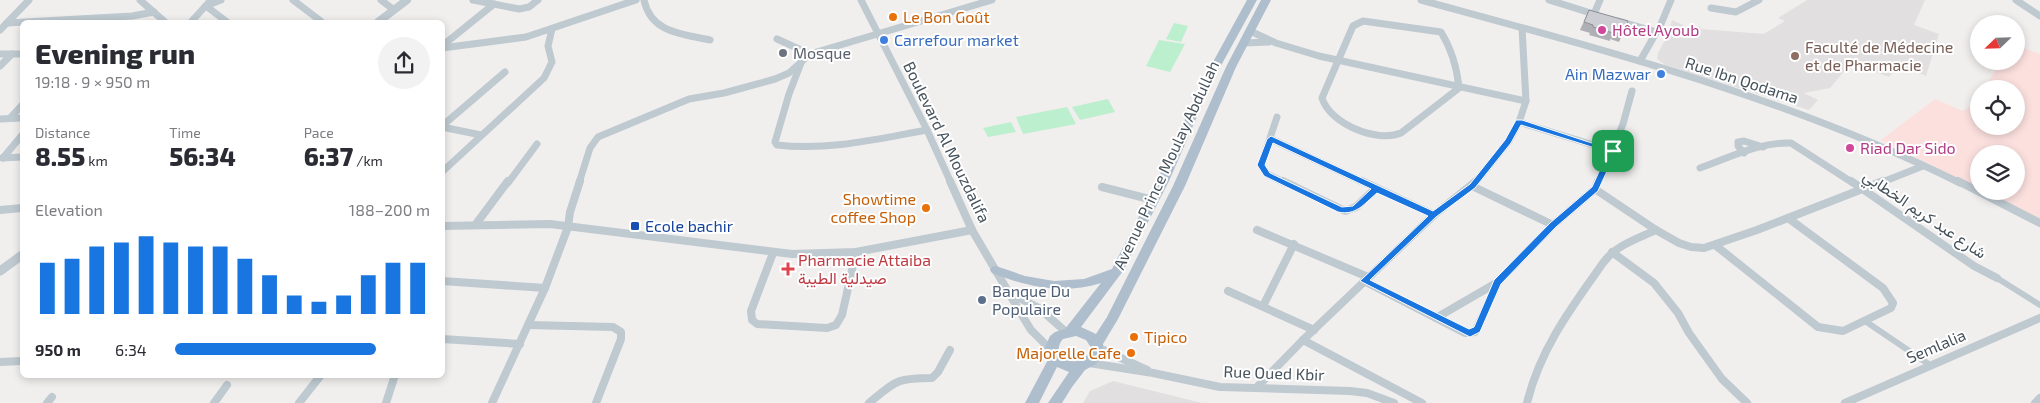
<!DOCTYPE html>
<meta charset="utf-8">
<style>
body{margin:0;font-family:"Exo 2",Vazirmatn,sans-serif;background:#f2f2f3;color:#2b2b33;height:100vh;display:flex;flex-direction:column;font-size:19px;white-space:nowrap}
*{box-sizing:border-box;margin:0}
p{font-size:16px;color:#7c7c81}
.icon{flex:none;width:28px;height:28px;fill:none;stroke:currentColor;stroke-width:2;stroke-linecap:round;stroke-linejoin:round}
.map{position:relative;flex:1;overflow:hidden}
.panel{position:absolute;left:20px;top:20px;width:425px;height:358px;display:flex;flex-direction:column;background:#fff;border-radius:8px;box-shadow:0 2px 8px #0003}
.panel>*{flex:none}
.needle{width:32px;rotate:247deg}
.fabs{position:absolute;left:1970px;top:15px;display:grid;gap:10px}
.fabs a{display:grid;place-items:center;width:55px;height:55px;border-radius:50%;background:#fff;box-shadow:0 2px 8px #0003;font-size:25px}
.pin{position:absolute;display:grid;place-items:center;width:42px;height:42px;color:#fff;margin:-21px;border-radius:10px;box-shadow:0 2px 8px #0006}
.round{display:grid;place-items:center;flex:none;width:52px;height:52px;border-radius:26px;background:#f2f2f3}
.summary{display:flex;align-items:center;justify-content:space-between;height:85px;padding:0 15px}
h1{font-size:28px;font-weight:800;line-height:38px}
.figures{display:grid;grid-template-columns:repeat(3,1fr);gap:8px;height:85px;padding:5px 15px}
.figures div{display:grid;align-content:center}
.figures b{font-size:25px;font-weight:800}
.figures small{font-size:14px;font-weight:400}
.figures p{font-size:14px}
.chart{height:140px;padding:10px 15px}
.chart p{display:flex;justify-content:space-between}
.chart svg{width:100%;height:90px;margin-top:5px;stroke:#1976e0;stroke-width:6}
ul{padding:0 15px;list-style:none;font-size:16px}
li{display:grid;grid-template-columns:80px 60px 1fr;align-items:center;height:38px}
li i{height:12px;border-radius:6px;background:#1976e0}
.map>svg:first-child{display:block}
</style>
<div class="map">
<svg width="2040" height="403" viewBox="0 0 2040 403">
<rect width="100%" height="100%" fill="#f1eeee"/>
<g fill="#e2dfe0">
<polygon points="1807,0 1925,0 1914,25 1939,34 1926,76 1898,65 1889,77 1851,63 1830,88 1804,93 1818,100 1809,110 1665,65 1657,59 1658,53 1669,33 1672,20 1685,26 1700,26 1701,29 1764,34 1785,21 1778,18"/>
<polygon points="1113,381 1202,403 1083,403 1090,391"/>
</g>
<polygon fill="#fbe0de" points="2016,45 2040,54 2040,221 1982,191 2016,191 2016,154 1979,154 1979,189 1881,140 1935,99 1963,111 1974,104 1979,96 1979,126 2016,126 2016,89 1984,89 2001,61 2016,61"/>
<g fill="#bcefce">
<polygon points="1174,23 1188,26 1181,42 1166,39"/>
<polygon points="1159,40 1185,44 1170,72 1146,66"/>
<polygon points="1108,99 1115,112 1080,120 1072,107"/>
<polygon points="1067,107 1076,124 1023,134 1016,117"/>
<polygon points="1011,122 1016,132 988,137 983,128"/>
</g>
<g fill="none" stroke-linecap="round" stroke-linejoin="round">
<g stroke="#bec9d0" stroke-width="6">
<polyline points="1997,278 2040,305"/>
<polyline points="1865,321 1930,365"/>
</g>
<g stroke="#bec9d0" stroke-width="7">
<polyline points="140,0 165,22"/>
<polyline points="293,0 322,22"/>
<polyline points="381,0 394,10"/>
<polyline points="473,0 519,9 529,7 538,0"/>
<path d="M644,0C651,33 682,34 710,40"/>
<polyline points="861,0 927,130 951,183"/>
<path d="M1421,0C1607,51 1787,97 1960,183"/>
<polyline points="1549,0 1597,15"/>
<polyline points="2016,0 2040,16"/>
<polyline points="208,5 221,0"/>
<polyline points="206,6 227,22"/>
<polyline points="1711,8 1736,12 1759,0"/>
<polyline points="1594,14 1600,0"/>
<path d="M1363,21L1441,32C1452,50 1457,67 1459,88L1401,133C1377,143 1330,124 1322,98L1353,26Z"/>
<polyline points="1618,21 1657,32"/>
<polyline points="191,22 211,0"/>
<polyline points="7,23 132,16 154,12"/>
<polyline points="0,30 29,0"/>
<polyline points="1250,31 1276,43 1319,56 1526,101"/>
<polyline points="777,39 810,54"/>
<polyline points="1244,43 1269,42"/>
<polyline points="442,46 494,4"/>
<polyline points="442,48 526,37 636,0"/>
<polyline points="0,54 22,54"/>
<polyline points="1640,61 1661,24 1671,0"/>
<path d="M801,63L789,94L775,142L777,145C828,151 877,139 927,130"/>
<polyline points="0,66 12,54"/>
<polyline points="1277,117 1261,165 1267,174 1285,183"/>
<polyline points="10,118 22,105"/>
<polyline points="0,119 22,118"/>
<polyline points="1519,122 1613,151"/>
<polyline points="442,126 505,72"/>
<polyline points="442,127 481,135"/>
<polyline points="1271,139 1365,183"/>
<polyline points="1744,153 1738,146 1738,142 1744,141 1763,147"/>
<polyline points="2,158 22,157"/>
<polyline points="3,158 22,135"/>
<path d="M1700,168C1729,158 1759,142 1791,143L1853,183"/>
<polyline points="442,172 544,78 552,62 548,46 552,29"/>
<polyline points="508,183 537,144"/>
<polyline points="579,183 590,148 598,137 689,99 724,93 775,79 789,73 810,54 992,0"/>
<polyline points="1475,183 1509,141 1519,122 1526,101 1522,28"/>
<polyline points="1598,183 1623,124 1632,91"/>
<polyline points="1880,183 1923,166"/>
</g>
<g stroke="#bec9d0" stroke-width="8">
<polyline points="950,181 972,230 1023,317 1031,330 1052,351"/>
<polyline points="1283,181 1345,211 1356,207 1375,189"/>
<polyline points="1362,181 1434,215"/>
<polyline points="1851,181 1974,266 1997,278"/>
<polyline points="1958,181 2040,223"/>
<polyline points="1472,186 1553,225"/>
<polyline points="1102,187 1153,200"/>
<polyline points="1595,189 1656,230 1679,243 1691,247 1704,248 1757,230 1883,181"/>
<polyline points="0,210 22,208"/>
<polyline points="476,224 508,181"/>
<polyline points="442,226 550,224 792,254 856,252 972,230"/>
<polyline points="1257,230 1368,277"/>
<polyline points="1715,245 1818,327 1843,331 1891,308 1893,303 1883,288 1788,218"/>
<polyline points="1612,252 1654,283 1678,313 1689,333 1722,379 1747,403"/>
<polyline points="773,253 751,311 752,320 757,324 827,328 836,325 842,315 856,252"/>
<polyline points="442,281 545,288"/>
<polyline points="1364,281 1465,333 1475,332 1498,282 1553,225 1595,189 1598,181"/>
<polyline points="1228,291 1314,330"/>
<polyline points="1011,294 1039,308 1066,332"/>
<polyline points="1263,306 1294,244"/>
<polyline points="1436,318 1498,282"/>
<polyline points="528,325 613,327 621,332 621,339 596,403"/>
<polyline points="442,339 520,344"/>
<polyline points="1303,340 1422,403"/>
<polyline points="1097,347 1147,370"/>
<polyline points="0,362 22,361"/>
<polyline points="1089,363 1153,373 1220,387 1350,391 1367,393 1394,403"/>
<polyline points="1256,388 1303,340 1434,215 1476,181"/>
<polyline points="47,403 52,397"/>
<polyline points="214,403 227,385"/>
<polyline points="299,403 321,375"/>
<polyline points="386,403 395,375"/>
<polyline points="492,403 545,288 568,227 570,212 580,181"/>
<path d="M869,403C896,381 896,378 932,378L938,372L950,350"/>
<path d="M1527,403C1540,349 1571,308 1603,263C1616,245 1637,239 1656,230"/>
<polyline points="1845,403 2040,318"/>
<polyline points="2035,403 2040,398"/>
</g>
<polyline stroke="#bec9d0" stroke-width="8" points="378,22 407,0"/>
<polyline stroke="#bec9d0" stroke-width="9" points="0,271 22,255"/>
<path fill="#aebecd" fill-rule="evenodd" d="M1247,0H1257L1212,82L1169,181L1123,271L1081,327L1096,334L1107,317L1173,186L1226,67L1261,0H1271L1236,67L1185,186L1118,319L1103,344V353L1096,364L1085,370L1072,387L1062,403H1048L1069,372L1057,367L1039,403H1025L1049,358L1045,347L1050,336L1055,332L1065,329L1101,283C1062,295 1028,287 992,273L990,270L992,267L996,266L1025,276L1054,281L1084,279L1112,269L1157,181L1202,82ZM1076,336L1086,340L1090,346V352C1075,372 1048,356 1063,339Z"/>
</g>
<polygon fill="#afb0b5" points="1589,10 1628,21 1619,42 1610,39 1610,41 1589,35 1590,33 1580,30"/>
<polygon fill="#cbcdd3" stroke="#8e9094" points="1589,10 1628,21 1623,33 1614,31 1613,33 1593,27 1593,25 1584,22"/>
<path fill="#1976e0" stroke="#fff" fill-rule="evenodd" d="M1516,120H1522L1616,151L1598,191L1556,227L1501,284L1480,332L1470,337L1360,281L1428,216L1377,193C1364,204 1356,216 1338,212L1264,176L1257,165L1267,139L1271,136L1433,211L1470,184L1505,140ZM1521,125L1608,152L1592,187L1550,223L1494,280L1474,327L1469,329L1370,280L1436,217L1475,188L1511,143ZM1273,143L1371,189L1353,206L1342,207L1270,173L1265,165Z"/>
<g fill="#e8710a" stroke="#fff" stroke-width="2">
<circle cx="893" cy="17" r="5"/>
<circle cx="926" cy="208" r="5"/>
<circle cx="1134" cy="337" r="5"/>
<circle cx="1131" cy="353" r="5"/>
</g>
<g fill="#d1479c" stroke="#fff" stroke-width="2">
<circle cx="1602" cy="30" r="5"/>
<circle cx="1850" cy="148" r="5"/>
</g>
<g fill="#3f7fe0" stroke="#fff" stroke-width="2">
<circle cx="884" cy="40" r="5"/>
<circle cx="1661" cy="74" r="5"/>
</g>
<circle fill="#6b7280" stroke="#fff" stroke-width="2" cx="783" cy="53" r="5"/>
<circle fill="#8d6e63" stroke="#fff" stroke-width="2" cx="1795" cy="56" r="5"/>
<rect fill="#1a4fb4" stroke="#fff" stroke-width="2" x="630" y="221" width="10" height="10" rx="2.5"/>
<path fill="#e0444e" stroke="#fff" stroke-width="2" d="M785.5 261.5h5v5h5v5h-5v5h-5v-5h-5v-5h5z"/>
<circle fill="#5c6f8a" stroke="#fff" stroke-width="2" cx="982" cy="300" r="5"/>
<g text-anchor="middle" stroke-width="4" stroke-linejoin="round" paint-order="stroke">
<g font-size="16" fill="#c56008" stroke="#fff" text-anchor="start">
<text x="903" y="23">Le Bon Goût</text>
<text x="916" y="205" text-anchor="end">Showtime<tspan x="916" dy="18">coffee Shop</tspan></text>
<text x="1144" y="343">Tipico</text>
<text x="1121" y="359" text-anchor="end">Majorelle Cafe</text>
</g>
<g font-size="16" fill="#b23c85" stroke="#fff" text-anchor="start">
<text x="1612" y="36">Hôtel Ayoub</text>
<text x="1860" y="154">Riad Dar Sido</text>
</g>
<g font-size="16" fill="#366cbe" stroke="#fff" text-anchor="start">
<text x="894" y="46">Carrefour market</text>
<text x="1651" y="80" text-anchor="end">Ain Mazwar</text>
</g>
<g font-size="16" fill="#785e54" stroke="#fff" text-anchor="start">
<text x="1805" y="53">Faculté de Médecine<tspan x="1805" dy="18">et de Pharmacie</tspan></text>
</g>
<g font-size="16" fill="#5b616d" stroke="#fff" text-anchor="start">
<text x="793" y="59">Mosque</text>
</g>
<g font-size="16" fill="#46525b" stroke="#fff">
<text transform="translate(1742 80) rotate(18)" y="6">Rue Ibn Qodama</text>
<text transform="translate(947 142) rotate(64)" y="6">Boulevard Al Mouzdalifa</text>
<text transform="translate(1166 165) rotate(-65)" y="6">Avenue Prince Moulay Abdullah</text>
<text transform="translate(1925 214) rotate(34)" y="6">شارع عبد كريم الخطابي</text>
<text transform="translate(1936 346) rotate(-23)" y="6">Semlalia</text>
<text transform="translate(1274 373) rotate(2)" y="6">Rue Oued Kbir</text>
</g>
<g font-size="16" fill="#164399" stroke="#fff" text-anchor="start">
<text x="645" y="232">Ecole bachir</text>
</g>
<g font-size="16" fill="#be3a42" stroke="#fff" text-anchor="start">
<text x="798" y="266">Pharmacie Attaiba<tspan x="798" dy="18">صيدلية الطيبة</tspan></text>
</g>
<g font-size="16" fill="#4e5e75" stroke="#fff" text-anchor="start">
<text x="992" y="297">Banque Du<tspan x="992" dy="18">Populaire</tspan></text>
</g>
</g>
</svg>
<div class="fabs">
<a><svg class="needle" viewBox="-14 -14 28 28"><path d="M0-13l5 13h-10z" fill="#e53935"/><path d="M0 13l5-13h-10z" fill="#7c7c81"/></svg></a>
<a><svg class="icon" aria-label="locate" viewBox="0 0 24 24"><circle cx="12" cy="12" r="6"/><path d="M12 2v4M12 18v4M2 12h4M18 12h4"/></svg></a>
<a><svg class="icon" aria-label="layers" viewBox="0 0 24 24"><path d="M12 4l9 5-9 5-9-5zM3 14l9 5 9-5"/></svg></a>
</div>
<div class="pin" style="left:1613px;top:151px;background:#1e9e55"><svg class="icon" aria-label="arrive" viewBox="0 0 24 24"><path d="M6 21V4h12l-3 4 3 4H6"/></svg></div>
<section class="panel">
<div class="summary"><div><h1>Evening run</h1><p>19:18 · 9 × 950 m</p></div><a class="round"><svg class="icon" aria-label="share" viewBox="0 0 24 24"><path d="M12 15V3M7 8l5-5 5 5M5 13v7h14v-7"/></svg></a></div>
<div class="figures">
<div><p>Distance</p><b>8.55<small> km</small></b></div>
<div><p>Time</p><b>56:34</b></div>
<div><p>Pace</p><b>6:37<small> /km</small></b></div>
</div>
<div class="chart"><p><span>Elevation</span>188–200 m</p>
<svg viewBox="0 0 160 44" preserveAspectRatio="none"><path d="M5 44V19M15 44V17M25 44V11M35 44V9M45 44V6M55 44V9M65 44V11M75 44V11M85 44V17M95 44V25M105 44V35M115 44V38M125 44V35M135 44V25M145 44V19M155 44V19"/></svg>
</div>
<ul>
<li><b>950 m</b>6:34<i style="width:79%"></i></li>
</ul>
</section>
</div>
